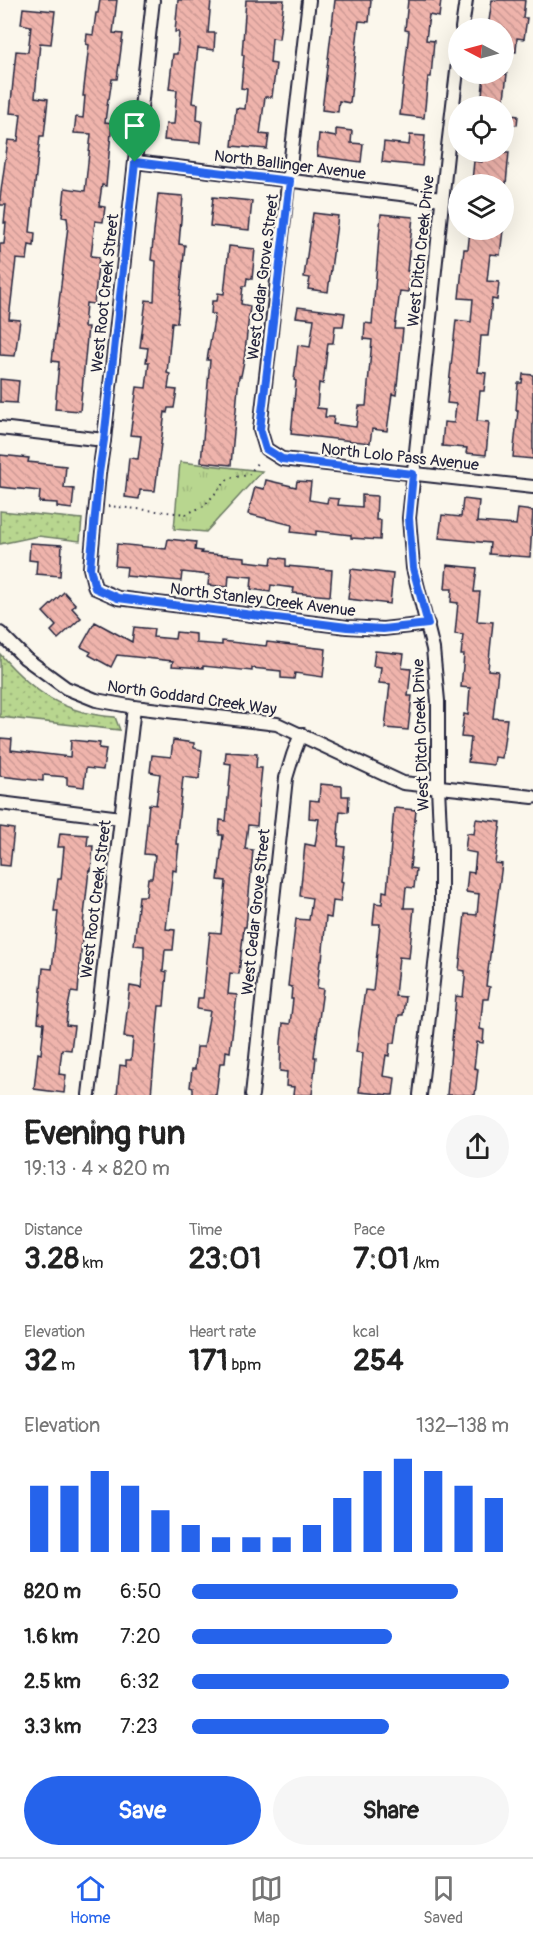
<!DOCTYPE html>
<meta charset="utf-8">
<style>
body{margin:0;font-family:Pangolin,sans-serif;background:#f6f6f6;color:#222;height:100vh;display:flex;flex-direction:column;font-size:22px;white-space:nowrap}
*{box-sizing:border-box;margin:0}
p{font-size:20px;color:#767676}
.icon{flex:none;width:33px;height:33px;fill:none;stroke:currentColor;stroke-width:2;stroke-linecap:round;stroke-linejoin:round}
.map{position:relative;height:1095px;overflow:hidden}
.sheet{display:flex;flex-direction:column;background:#fff;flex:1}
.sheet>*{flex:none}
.needle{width:39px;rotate:276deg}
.fabs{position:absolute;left:448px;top:18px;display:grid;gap:12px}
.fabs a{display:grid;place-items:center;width:66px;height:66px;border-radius:50%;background:#fff;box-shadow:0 6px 24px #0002;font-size:30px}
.pin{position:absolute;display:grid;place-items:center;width:51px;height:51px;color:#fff;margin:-62px -26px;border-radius:50% 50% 50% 0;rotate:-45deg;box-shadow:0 0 6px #0007}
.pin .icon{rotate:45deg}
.round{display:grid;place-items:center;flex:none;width:63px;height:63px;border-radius:32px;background:#f6f6f6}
.summary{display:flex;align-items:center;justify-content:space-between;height:102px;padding:0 24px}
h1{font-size:33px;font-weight:800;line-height:45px}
.stats{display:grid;grid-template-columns:repeat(3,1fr);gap:9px;height:102px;padding:6px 24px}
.stats div{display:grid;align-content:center}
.stats b{font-size:30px;font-weight:800}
.stats small{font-size:16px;font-weight:400}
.stats p{font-size:16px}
.chart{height:168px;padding:12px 24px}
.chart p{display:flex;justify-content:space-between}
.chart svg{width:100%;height:108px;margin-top:6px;stroke:#2563eb;stroke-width:6}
.button{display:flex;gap:12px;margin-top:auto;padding:12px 24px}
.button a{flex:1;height:69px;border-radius:36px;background:#2563eb;color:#fff;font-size:24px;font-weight:800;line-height:69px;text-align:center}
.button a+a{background:#f6f6f6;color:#222}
ul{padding:0 24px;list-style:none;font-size:20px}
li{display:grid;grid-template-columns:96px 72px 1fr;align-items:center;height:45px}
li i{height:15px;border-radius:8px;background:#2563eb}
.dock{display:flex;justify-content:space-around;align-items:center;height:84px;border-top:2px solid #e0e0e0;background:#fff;font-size:16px;color:#767676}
.dock a{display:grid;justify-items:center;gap:3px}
.dock .on{color:#2563eb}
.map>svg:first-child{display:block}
</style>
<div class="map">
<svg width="533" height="1095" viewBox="0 0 533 1095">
<defs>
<pattern id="grass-dots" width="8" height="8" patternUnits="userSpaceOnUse" patternTransform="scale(1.5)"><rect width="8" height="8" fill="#b8d68f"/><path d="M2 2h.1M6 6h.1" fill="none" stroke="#9eb77c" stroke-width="1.8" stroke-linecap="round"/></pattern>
<pattern id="park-tufts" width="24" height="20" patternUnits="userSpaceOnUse" patternTransform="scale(1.5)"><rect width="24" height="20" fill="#b8d68f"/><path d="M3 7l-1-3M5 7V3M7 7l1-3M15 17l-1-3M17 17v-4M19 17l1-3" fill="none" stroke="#9eb77c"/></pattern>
<pattern id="building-back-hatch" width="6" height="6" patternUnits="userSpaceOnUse" patternTransform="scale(1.5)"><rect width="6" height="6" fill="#efb4ac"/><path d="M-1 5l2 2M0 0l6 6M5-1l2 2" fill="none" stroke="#cd9a95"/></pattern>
</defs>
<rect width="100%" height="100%" fill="#fbf7ec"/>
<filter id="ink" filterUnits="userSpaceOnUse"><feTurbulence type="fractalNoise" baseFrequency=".0167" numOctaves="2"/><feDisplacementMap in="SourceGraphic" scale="12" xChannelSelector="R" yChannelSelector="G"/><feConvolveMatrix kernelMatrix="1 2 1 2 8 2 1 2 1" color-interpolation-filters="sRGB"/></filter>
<g filter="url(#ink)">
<g fill="url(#grass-dots)" stroke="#6d7c65" stroke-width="1.5">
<polygon points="0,511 82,519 80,541 38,536 0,544"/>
<path d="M0,654C33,692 64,714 115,717L120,730L0,717Z"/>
</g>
<polygon fill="url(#park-tufts)" stroke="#6d7c65" stroke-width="1.5" points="180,462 262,471 206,532 174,529"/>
<g fill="url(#building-back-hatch)" stroke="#22223b" stroke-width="1.5">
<polygon points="100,0 117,0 113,33 123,34 117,79 112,79 109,99 108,99 105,122 112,123 106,186 102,185 99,206 105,207 103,222 95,221 91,256 99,257 94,304 86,303 84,327 88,327 80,411 55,409 59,362 52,361 68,226 67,218 62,217 65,188 85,191 91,134 74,133 76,117 83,118 85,96 83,96 89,45 86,44 87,34 93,35 96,13 98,13"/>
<polygon points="178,0 211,0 208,33 215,33 214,50 198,48 192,103 198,104 197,120 202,121 200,143 164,140 166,124 174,124 177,90 169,89 173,54 177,54 179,32 175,32"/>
<polygon points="246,0 284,0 279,39 272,38 270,63 276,64 272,97 265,97 260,134 269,135 267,149 232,146 236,108 245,109 247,89 241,88 244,55 242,55"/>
<polygon points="335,0 371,0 369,22 359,21 350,103 339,101 338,112 322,110"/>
<polygon points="408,0 441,0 439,17 429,15 426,40 434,41 431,77 428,77 424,118 400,115 409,31 405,30"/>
<polygon points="492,0 525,0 523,18 527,18 524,39 517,38 516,52 504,51 504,28 488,28"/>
<polygon points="23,8 55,11 51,44 40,43 35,97 48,99 44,136 40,136 30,232 35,233 34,246 29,245 27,260 16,259 9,319 20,320 15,356 0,355 0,244 4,244 6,223 4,223 6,205 0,205 0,198 8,140 18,141 21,114 10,113 16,51 28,52 31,26 21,24"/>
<polygon points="484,74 507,74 503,106 481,106"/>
<polygon points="504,114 518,116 517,125 504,123"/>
<polygon points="336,129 352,131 351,143 363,144 361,162 317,156 319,134 336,137"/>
<polygon points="410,135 425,136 422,166 382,162 384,142 409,145"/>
<polygon points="483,152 509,152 506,184 472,181 474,161 482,162"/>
<polygon points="158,194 183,196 179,244 185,245 181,285 177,323 172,322 167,373 170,374 168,389 177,390 174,408 168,408 167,413 165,412 155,491 140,490 139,499 125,497 129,458 138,459 141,436 130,435 137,387 146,388 149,362 146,362 148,348 140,347 146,300 154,301 156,261 151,260"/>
<polygon points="213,197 252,201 249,230 210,226"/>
<polygon points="313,213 338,216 328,292 308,289 310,278 304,277"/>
<polygon points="381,214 413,217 407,271 410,271 408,292 400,291 398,306 395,329 403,329 396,395 392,394 387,431 372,429 370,443 291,434 296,381 294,380 298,345 310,347 314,319 296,317 298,307 345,313 343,326 335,326 333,343 328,343 323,384 319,383 317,408 326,409 325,417 334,417 333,424 356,427 359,406 366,406 372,340 364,339 365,323 372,324"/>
<polygon points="470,230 503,230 500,255 490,254 487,281 499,282 497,300 492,299 488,336 481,336 478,372 486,373 484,391 480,391 477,421 489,422 486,455 466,453 467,448 442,446 444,422 454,423 456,404 447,403 456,320 471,322 473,299 459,298 464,249 468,249"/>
<polygon points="229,246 255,249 252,279 247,278 246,286 243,286 241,304 250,306 244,361 241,376 239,376 231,465 201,462 210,360 207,360 215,314 211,314 212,301 217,301 218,293 224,294"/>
<polygon points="523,374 533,375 533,459 513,457 518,410 516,410 518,383 522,383"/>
<polygon points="0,379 19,381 17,403 0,402"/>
<polygon points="0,455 29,458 28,462 66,466 64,488 74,489 72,509 57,507 57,503 39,502 40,491 0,487"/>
<polygon points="266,480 296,487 297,481 311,482 309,500 327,503 328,498 339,499 338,505 362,507 362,495 377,496 376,520 381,520 380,540 351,538 351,535 316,531 316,535 291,532 292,525 248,514 255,487 264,489"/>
<polygon points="463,499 479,501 477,522 516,525 518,509 533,511 530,557 489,554 490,543 439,538 442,515 461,517"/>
<polygon points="168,539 196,542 195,550 202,551 201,553 245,557 245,561 271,564 272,557 286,559 286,566 332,570 330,596 293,593 294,588 271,585 270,592 251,589 252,577 229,575 228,587 208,585 209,575 182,572 181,581 126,576 127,567 115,566 117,544 166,549"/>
<polygon points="30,543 62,545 60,576 36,574 37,561 29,560"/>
<polygon points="447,565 477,568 474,592 480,592 477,621 493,622 488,670 498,671 493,718 507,719 502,758 495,757 494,765 468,762 471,738 461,737 464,714 468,715 470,688 461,687 464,655 461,655 463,635 455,634 458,603 451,602 452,589 445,589"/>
<polygon points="351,569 393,574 390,604 348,599"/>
<polygon points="64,592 76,605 72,608 81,618 58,639 51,631 56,626 43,612"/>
<polygon points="95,622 132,642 134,627 154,629 153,637 175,639 176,632 196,634 196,643 222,645 222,641 266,646 267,642 326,649 323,677 295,673 294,679 281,678 281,671 252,668 252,671 203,666 203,668 172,666 173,661 117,655 111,667 89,655 91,652 81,647"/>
<polygon points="375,651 404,654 402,668 411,669 408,696 412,696 408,730 385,728 390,684 379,683 381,667 373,666"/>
<polygon points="0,738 12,739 11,750 70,757 71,740 100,743 99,748 106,749 103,770 86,768 84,787 67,785 67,777 43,775 43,781 0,776"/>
<polygon points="173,740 194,743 194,748 202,750 199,779 183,777 176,844 179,844 176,871 173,870 166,929 175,930 173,950 165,950 163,971 167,972 164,1006 159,1006 151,1095 117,1095 120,1065 126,1066 126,1060 131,1060 133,1038 124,1037 130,986 141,988 144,964 144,946 134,945 139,896 146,896 148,878 152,878 155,855 144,854 149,804 156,805 160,774 150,772 152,755 171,757"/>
<polygon points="226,752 257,754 256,768 262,768 259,797 257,826 248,825 245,849 253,850 246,927 244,927 239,974 230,973 228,994 237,995 230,1052 226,1051 225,1063 220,1063 216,1095 193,1095 193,1088 190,1087 192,1069 195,1069 197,1047 204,1047 210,1011 197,1009 198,998 203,998 210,932 221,933 226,881 218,880 223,835 219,835 220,820 226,821 231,764 225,763"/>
<polygon points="320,784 342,786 342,796 349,796 348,812 340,811 338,834 339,834 338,846 345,847 341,881 343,882 340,902 333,901 331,918 326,917 322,961 320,961 317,988 323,989 314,1057 316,1057 312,1095 293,1095 294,1087 286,1086 287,1072 280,1071 281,1042 283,1023 290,1024 293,999 291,999 292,987 288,986 296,919 309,920 312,898 300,896 305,844 315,846 319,819 309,818 310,800 319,801"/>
<polygon points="394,808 416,810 410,868 416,869 414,888 406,887 404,908 414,908 409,958 399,957 395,996 405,997 403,1015 399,1015 395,1043 390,1043 389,1056 386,1055 383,1076 395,1078 393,1095 390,1095 359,1092 363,1053 356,1052 365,990 373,991 380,924 373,924 375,903 382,904 383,891 387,892"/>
<polygon points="476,819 501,822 495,863 502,864 486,986 490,987 488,999 483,999 480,1029 484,1030 483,1043 477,1042 474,1068 478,1069 475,1095 447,1095 456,996 463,997 465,979 465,971 459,970 465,914 477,915 479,894 466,892 468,872 474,873 476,853 465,851 467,833 474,834"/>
<polygon points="0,827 14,829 10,866 0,865"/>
<polygon points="60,833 88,835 87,846 93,846 91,871 89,870 83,925 78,993 71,992 68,1007 66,1025 74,1026 71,1050 62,1049 59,1074 66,1075 64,1093 34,1089 38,1053 41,1054 44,1023 38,1022 43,968 52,969 58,911 54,911 58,879 61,879 64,847 58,847"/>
</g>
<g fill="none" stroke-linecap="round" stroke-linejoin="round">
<g stroke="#22223b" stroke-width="16">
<g id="minor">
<polyline points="153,0 104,440 99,473 90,568 95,588 118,598 347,627 383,629 428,624"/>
<polyline points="309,0 260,429 266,449 282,459 533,487"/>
<polyline points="462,28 466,0"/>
<polyline points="135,162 442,199"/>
<polyline points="0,428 104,440"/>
<polyline points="0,633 25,658 66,688 96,700 134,707 277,724 403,783 533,797"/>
<polyline points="0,803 121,818"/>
<polyline points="89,1095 134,707"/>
<polyline points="252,1095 286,778 293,755 301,734"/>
<polyline points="420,1095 441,912 441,850 438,787 438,701 433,649 413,568 409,518 447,155 459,54"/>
</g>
</g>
<polyline stroke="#22223b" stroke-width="2" stroke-dasharray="1.5 4.5" stroke-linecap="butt" points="108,506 186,514 204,506 229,478 249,475 259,460"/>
<use href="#minor" stroke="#fbf7ec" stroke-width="12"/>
</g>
</g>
<g fill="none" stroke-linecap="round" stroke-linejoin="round" filter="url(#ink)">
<g stroke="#fff" stroke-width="12">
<polygon id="route" points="135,162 290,181 260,429 266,449 282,459 413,474 409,518 413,568 428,624 383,629 347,627 118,598 95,588 90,568 99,473 104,440"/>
</g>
<use href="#route" stroke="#2563eb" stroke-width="8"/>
</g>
<g text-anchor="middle" stroke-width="4.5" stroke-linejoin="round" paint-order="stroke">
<g font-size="16" fill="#22223b" stroke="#fbf7ec">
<text transform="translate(290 164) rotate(7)" y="6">North Ballinger Avenue</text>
<text transform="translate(420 251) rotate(-84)" y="6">West Ditch Creek Drive</text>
<text transform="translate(262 277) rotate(-83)" y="6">West Cedar Grove Street</text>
<text transform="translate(104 293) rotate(-84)" y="6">West Root Creek Street</text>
<text transform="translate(400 456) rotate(6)" y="6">North Lolo Pass Avenue</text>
<text transform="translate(263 599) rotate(7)" y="6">North Stanley Creek Avenue</text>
<text transform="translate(192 697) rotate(8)" y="6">North Goddard Creek Way</text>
<text transform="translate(420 735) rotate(-92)" y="6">West Ditch Creek Drive</text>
<text transform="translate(95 899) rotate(-83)" y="6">West Root Creek Street</text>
<text transform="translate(255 912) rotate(-84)" y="6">West Cedar Grove Street</text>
</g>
</g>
</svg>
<div class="fabs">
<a><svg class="needle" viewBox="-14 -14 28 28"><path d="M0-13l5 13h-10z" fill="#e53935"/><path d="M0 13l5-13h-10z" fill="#767676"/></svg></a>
<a><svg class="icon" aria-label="locate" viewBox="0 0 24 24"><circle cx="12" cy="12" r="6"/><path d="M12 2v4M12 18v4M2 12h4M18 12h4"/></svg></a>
<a><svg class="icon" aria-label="layers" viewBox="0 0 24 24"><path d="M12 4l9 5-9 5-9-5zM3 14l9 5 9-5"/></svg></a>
</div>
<div class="pin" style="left:135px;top:162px;background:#1e9e55"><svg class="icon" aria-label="arrive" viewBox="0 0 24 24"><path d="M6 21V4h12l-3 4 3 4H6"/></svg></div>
</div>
<section class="sheet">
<div class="summary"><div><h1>Evening run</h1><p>19:13 · 4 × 820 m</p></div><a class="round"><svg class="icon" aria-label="share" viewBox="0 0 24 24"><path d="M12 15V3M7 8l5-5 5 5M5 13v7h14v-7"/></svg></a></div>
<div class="stats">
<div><p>Distance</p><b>3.28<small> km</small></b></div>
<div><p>Time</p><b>23:01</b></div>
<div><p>Pace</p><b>7:01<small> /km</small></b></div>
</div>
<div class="stats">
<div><p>Elevation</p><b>32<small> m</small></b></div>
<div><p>Heart rate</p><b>171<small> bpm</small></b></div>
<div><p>kcal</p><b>254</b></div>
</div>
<div class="chart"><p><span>Elevation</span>132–138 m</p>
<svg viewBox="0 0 160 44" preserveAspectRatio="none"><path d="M5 44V17M15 44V17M25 44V11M35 44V17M45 44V27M55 44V33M65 44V38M75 44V38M85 44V38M95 44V33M105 44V22M115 44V11M125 44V6M135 44V11M145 44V17M155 44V22"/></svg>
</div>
<ul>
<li><b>820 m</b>6:50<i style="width:84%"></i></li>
<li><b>1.6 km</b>7:20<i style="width:63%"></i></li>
<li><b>2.5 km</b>6:32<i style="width:100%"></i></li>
<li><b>3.3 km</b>7:23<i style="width:62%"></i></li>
</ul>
<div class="button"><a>Save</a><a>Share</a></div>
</section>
<nav class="dock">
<a class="on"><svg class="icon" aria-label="home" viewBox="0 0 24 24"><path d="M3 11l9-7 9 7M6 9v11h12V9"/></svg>Home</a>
<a><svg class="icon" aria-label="map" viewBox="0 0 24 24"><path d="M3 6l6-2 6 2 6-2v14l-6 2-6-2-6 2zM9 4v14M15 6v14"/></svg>Map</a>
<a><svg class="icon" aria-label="saved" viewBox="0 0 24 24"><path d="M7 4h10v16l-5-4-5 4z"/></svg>Saved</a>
</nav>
